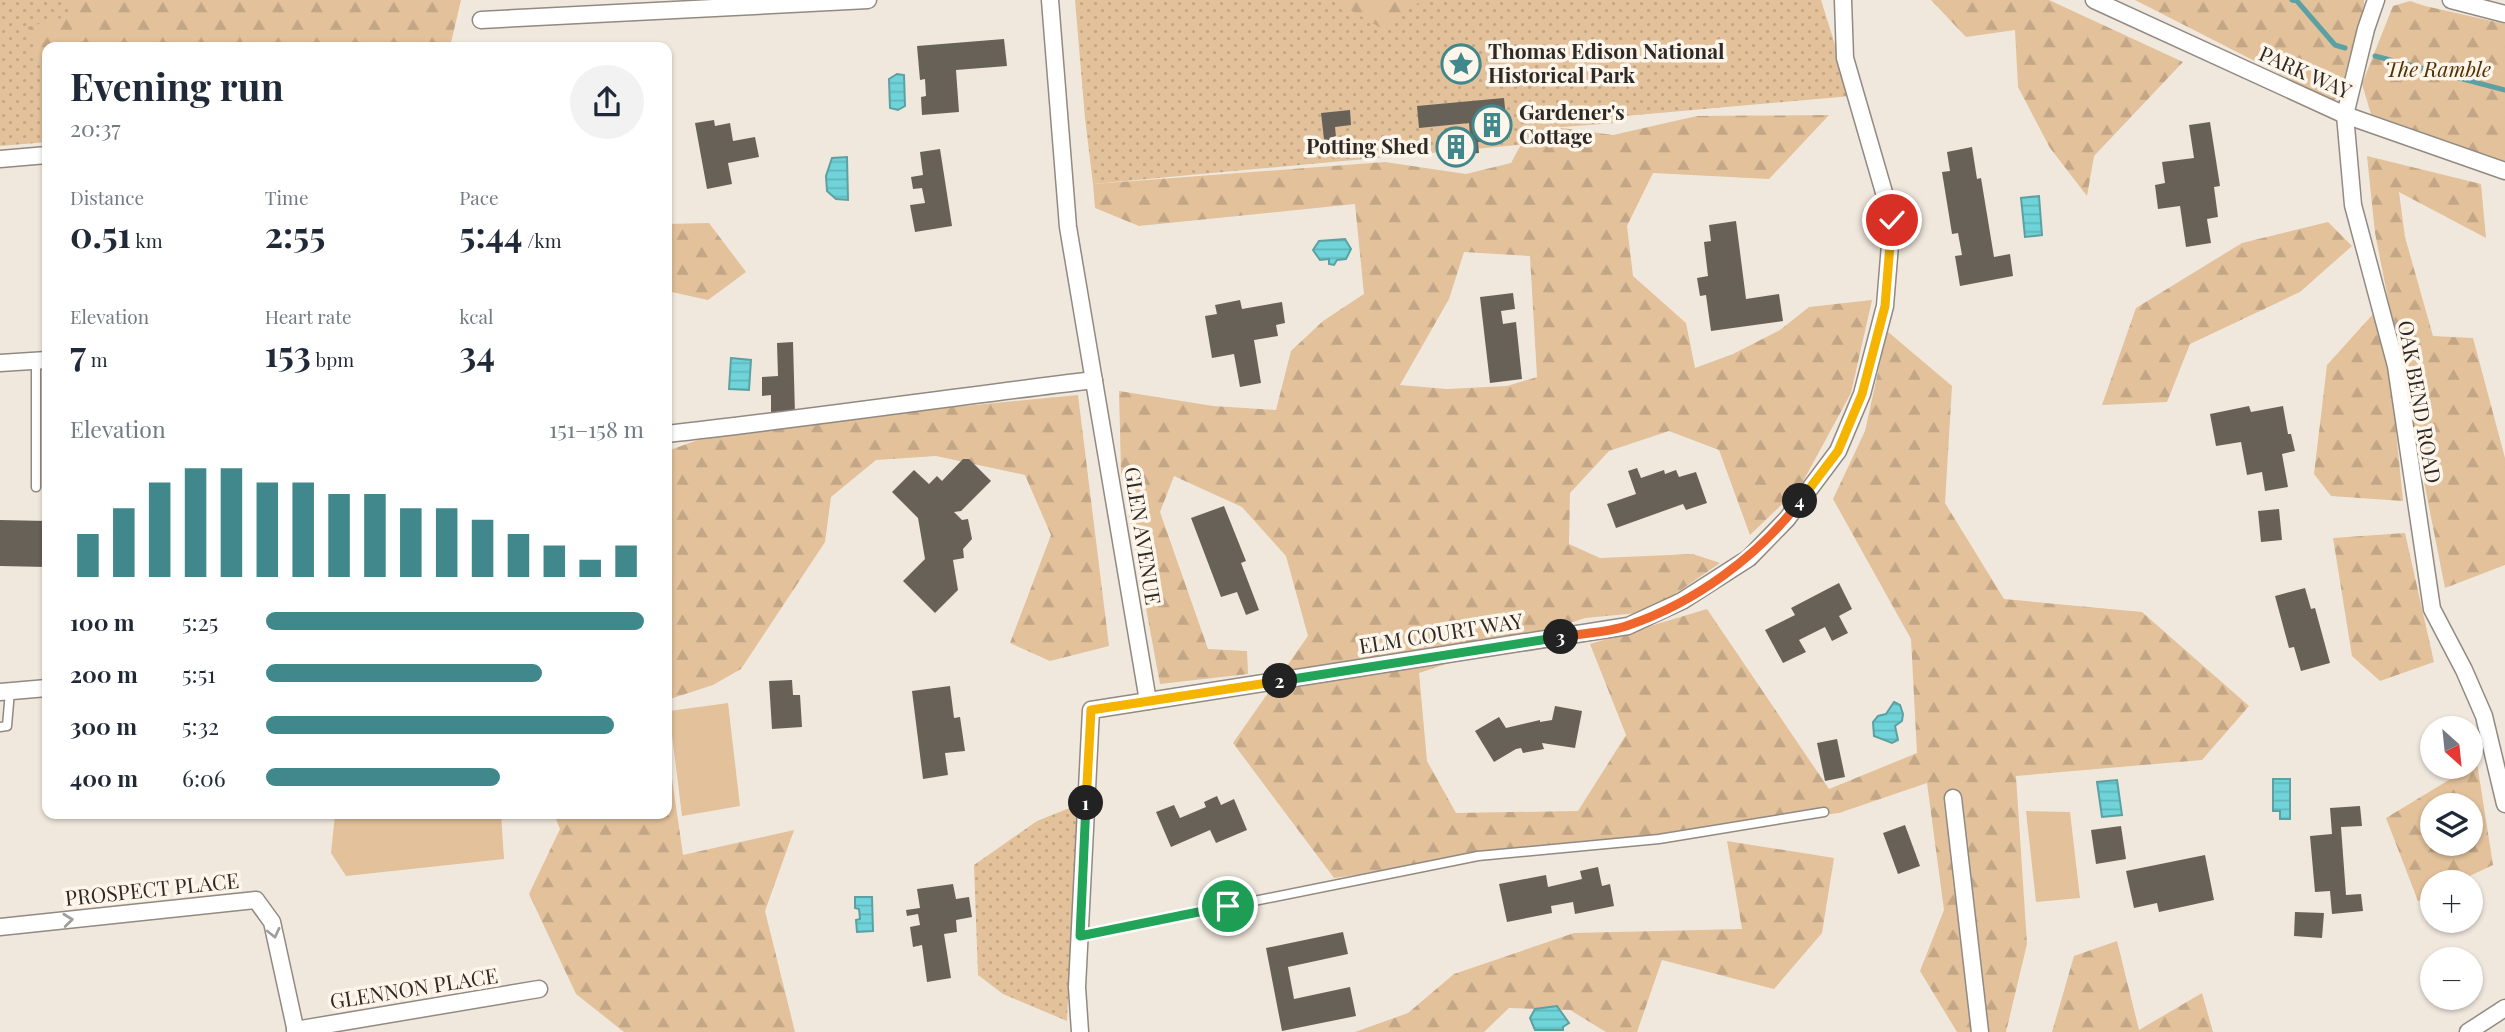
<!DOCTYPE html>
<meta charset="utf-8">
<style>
body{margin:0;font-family:"Playfair Display",serif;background:#f2f2f3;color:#1f2937;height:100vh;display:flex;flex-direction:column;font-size:26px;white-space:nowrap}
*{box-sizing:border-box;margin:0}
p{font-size:23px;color:#747a83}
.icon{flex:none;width:38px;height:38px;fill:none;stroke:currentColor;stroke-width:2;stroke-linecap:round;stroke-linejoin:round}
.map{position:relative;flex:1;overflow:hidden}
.side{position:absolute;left:42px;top:42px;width:630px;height:777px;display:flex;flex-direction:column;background:#fff;border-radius:14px;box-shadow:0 2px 5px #0004}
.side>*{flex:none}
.needle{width:46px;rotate:153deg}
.buttons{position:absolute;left:2420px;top:716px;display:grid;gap:14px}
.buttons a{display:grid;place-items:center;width:63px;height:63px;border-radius:50%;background:#fff;box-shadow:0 2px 5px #0004;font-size:35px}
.pin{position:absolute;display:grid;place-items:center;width:60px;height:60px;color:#fff;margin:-30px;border:4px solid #fff;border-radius:50%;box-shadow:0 2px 7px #0007}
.km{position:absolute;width:35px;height:35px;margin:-18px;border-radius:50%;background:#222;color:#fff;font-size:19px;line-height:35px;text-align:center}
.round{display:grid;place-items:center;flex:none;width:74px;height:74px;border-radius:37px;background:#f2f2f3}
.overview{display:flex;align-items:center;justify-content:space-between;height:119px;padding:0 28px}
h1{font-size:38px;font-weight:700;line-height:52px}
.metrics{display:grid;grid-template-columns:repeat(3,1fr);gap:10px;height:119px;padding:7px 28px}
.metrics div{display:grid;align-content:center}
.metrics b{font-size:35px;font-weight:700}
.metrics small{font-size:19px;font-weight:400}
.metrics p{font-size:19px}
.chart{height:196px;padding:14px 28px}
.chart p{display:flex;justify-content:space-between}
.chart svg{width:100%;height:126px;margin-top:7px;stroke:#40888b;stroke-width:6}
ul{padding:0 28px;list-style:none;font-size:23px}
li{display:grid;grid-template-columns:112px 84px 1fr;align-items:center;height:52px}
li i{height:18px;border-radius:9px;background:#40888b}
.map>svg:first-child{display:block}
</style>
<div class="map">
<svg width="2505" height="1032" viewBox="0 0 2505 1032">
<defs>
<pattern id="grass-dots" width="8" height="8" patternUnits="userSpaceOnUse" patternTransform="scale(1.75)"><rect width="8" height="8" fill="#e2c19b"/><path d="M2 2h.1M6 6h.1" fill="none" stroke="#c2a685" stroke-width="1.8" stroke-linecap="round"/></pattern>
<pattern id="forest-firs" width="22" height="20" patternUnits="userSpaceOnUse" patternTransform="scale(1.75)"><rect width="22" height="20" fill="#e2c19b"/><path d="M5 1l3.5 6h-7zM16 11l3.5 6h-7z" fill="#c2a685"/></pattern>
<pattern id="water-rules" width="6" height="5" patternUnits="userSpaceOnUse" patternTransform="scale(1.75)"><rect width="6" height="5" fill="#6fd4d9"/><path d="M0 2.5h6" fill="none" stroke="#60b6ba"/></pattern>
</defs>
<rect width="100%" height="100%" fill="#f1e8dd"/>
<g fill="url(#grass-dots)">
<polygon points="0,0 248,0 243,43 201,47 47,47 47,142 0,146"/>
<polygon points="1075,0 1821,0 1851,96 1614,117 1615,123 1549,128 1550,142 1093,184 1085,118"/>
<polygon points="1077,805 1067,1021 1003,994 978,975 974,865 1037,821"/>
</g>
<g fill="url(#forest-firs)" fill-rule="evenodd">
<polygon points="73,0 461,0 450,47 416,47 411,42 242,42 180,47 47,47 47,58 37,59 28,27 68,16"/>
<polygon points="1333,0 1423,0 1381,28"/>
<polygon points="1931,0 2049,0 2183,62 2094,156 2087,196 2050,148 2018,87 2015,30 1966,37"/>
<polygon points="2135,0 2364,0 2364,5 2340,95 2333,101"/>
<polygon points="2410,1 2425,6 2505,24 2505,162 2371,114 2362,84 2393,6"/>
<path d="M1829,115L1769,179L1653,173L1627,226L1633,276L1686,323L1695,368L1733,354L1780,330L1809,307L1872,300L1851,393L1800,487L1750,535L1719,450L1669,431L1609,451L1570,493L1569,544L1600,558L1693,554L1720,563L1649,612L1585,618L1419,673L1427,761L1456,813L1578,811L1626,735L1590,644L1707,609L1829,789L1917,753L1911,639L1833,499L1865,431L1887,331L1952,386L1945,503L2004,599L2142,612L2249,706L2202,760L2016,776L2027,944L2006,1032H1957L1920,971L1944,910L1927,783L1839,813L1334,878L1233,743L1308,636L1286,556L1242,507L1174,476L1160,512L1208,649L1247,651L1248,674L1160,684L1121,472L1119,391L1213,406L1276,410L1291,351L1323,321L1364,294L1355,204L1139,226L1095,208L1093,184L1385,162L1466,174L1511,163L1532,124L1613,135L1697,116ZM1464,252L1530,256L1537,377L1507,386L1447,389L1400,385L1449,299Z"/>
<polygon points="2367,156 2481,184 2486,238 2399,192 2405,237 2433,336 2473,338 2505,458 2505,565 2445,588 2375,233"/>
<polygon points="2328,222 2352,246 2300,292 2190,344 2167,402 2102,405 2136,308 2242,243"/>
<polygon points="709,223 746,272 708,300 667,291 667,224"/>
<polygon points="2374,313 2392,390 2403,501 2331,496 2314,474 2327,365"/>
<polygon points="1078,395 1109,646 1050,661 1010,643 1051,535 1025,475 936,456 876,460 831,497 825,542 741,669 713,685 667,700 667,451 729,429"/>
<polygon points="2405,533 2434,662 2380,681 2352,656 2333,538"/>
<polygon points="667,744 683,855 794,830 765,911 795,1032 624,1032 576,994 529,894 560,829 554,814 667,814"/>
<path d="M2477,763L2493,865L2457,882H2432V894L2418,901L2386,818ZM2432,805H2471V844H2432Z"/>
<polygon points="1727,841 1834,858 1822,933 1774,989 1662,960 1637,1032 1606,1032 1570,1010 1509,1008 1484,1032 1355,1032 1408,1013 1454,974 1574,933 1742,929"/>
<polygon points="2117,941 2139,1030 2202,993 2213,1032 2052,1032 2074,956"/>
</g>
<g fill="#e2c19b">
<polygon points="728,703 740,806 682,816 669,711"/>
<polygon points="2026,811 2070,812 2080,898 2036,902"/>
<polygon points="335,814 501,814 504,859 346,876 331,853"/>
</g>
<g fill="url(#water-rules)" stroke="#5ba1a3" stroke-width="2">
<polygon points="897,74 904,75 905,106 898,110 890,108 889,79"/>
<polygon points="847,157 848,200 836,199 827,191 826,176 832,158"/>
<polygon points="2039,196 2042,235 2025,237 2021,198"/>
<polygon points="1345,239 1351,249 1346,259 1337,260 1334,265 1329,264 1329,259 1320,260 1313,250 1319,241"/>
<polygon points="731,358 751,360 749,390 729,389"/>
<polygon points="1894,702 1900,705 1903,714 1902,721 1895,726 1898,740 1892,743 1874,736 1873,722 1878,716 1886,714"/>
<polygon points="2273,779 2290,779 2290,819 2280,819 2280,811 2273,811"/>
<polygon points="2117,780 2122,815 2102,817 2097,782"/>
<polygon points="855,897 872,897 873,931 857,932 856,920 860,919 859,909 855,908"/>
<polygon points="1557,1006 1569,1023 1563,1027 1563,1030 1535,1030 1530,1018 1535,1009"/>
</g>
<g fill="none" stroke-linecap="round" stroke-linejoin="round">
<g stroke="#5ba1a3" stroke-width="5">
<polyline points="2292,0 2297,1 2335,45 2345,48"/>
<polyline points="2375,56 2505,90"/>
</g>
</g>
<g fill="#686158">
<polygon points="1004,39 1007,66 956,70 959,112 922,115 921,97 926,96 925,79 920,80 917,46"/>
<polygon points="1504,98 1508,139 1478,142 1479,153 1446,156 1445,140 1470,137 1469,123 1419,128 1417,106"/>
<polygon points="1350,110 1351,125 1335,127 1337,147 1325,148 1321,113"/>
<polygon points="714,120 715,126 730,123 733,141 755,137 759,157 728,163 732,184 707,189 695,123"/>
<polygon points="2210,122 2220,186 2214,187 2218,217 2207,219 2211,243 2186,247 2180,206 2158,209 2155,185 2165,183 2162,162 2194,158 2189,125"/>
<polygon points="1972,147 1977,179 1981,178 1994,257 2010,254 2013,276 1960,286 1955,256 1962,255 1958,233 1952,234 1942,172 1950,171 1947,152"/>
<polygon points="940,149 952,226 915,232 910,205 925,203 922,188 913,189 911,177 923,175 920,152"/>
<polygon points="1736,221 1746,299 1779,294 1783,321 1711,331 1706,295 1700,296 1697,278 1708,276 1704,242 1711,241 1709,225"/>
<polygon points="1513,293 1515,309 1501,311 1503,324 1516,322 1522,379 1490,383 1480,297"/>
<polygon points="1240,300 1242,309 1282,302 1285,323 1276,325 1278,336 1254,340 1261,383 1240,387 1234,354 1212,358 1205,316 1217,314 1215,305"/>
<polygon points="793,342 795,414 771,415 771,395 762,396 762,377 778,376 777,343"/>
<polygon points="2249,406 2251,412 2283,406 2288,434 2291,434 2295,451 2282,454 2288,487 2265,491 2262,472 2247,475 2241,442 2216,446 2210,414"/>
<polygon points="963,459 969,459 991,481 961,511 954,512 962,520 968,519 972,539 963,549 964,558 953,560 958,590 935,613 903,581 925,559 918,518 892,492 914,470 929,484 937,476 942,481"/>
<polygon points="1637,468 1641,478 1664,470 1665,474 1676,470 1679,477 1696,472 1707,503 1686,510 1683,504 1616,528 1607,504 1636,494 1628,471"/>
<polygon points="1224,506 1246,561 1241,563 1259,610 1246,615 1237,592 1221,597 1191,518"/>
<polygon points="2279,509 2282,540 2261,542 2258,511"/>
<polygon points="0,520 47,521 47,567 0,566"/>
<polygon points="1839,583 1852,609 1839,616 1848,633 1832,641 1825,627 1799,640 1806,652 1783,663 1765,630 1795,615 1791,608"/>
<polygon points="2305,588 2311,609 2315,608 2330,663 2301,671 2294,647 2289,648 2275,596"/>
<polygon points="792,680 793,695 800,695 802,727 772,729 769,681"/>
<polygon points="950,686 954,718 960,717 965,751 945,753 948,775 923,779 912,691"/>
<polygon points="1555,706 1582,711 1575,748 1542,743 1544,749 1523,753 1521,748 1516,749 1494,762 1475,731 1499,717 1506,728 1540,720 1540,722 1552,720"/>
<polygon points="1837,739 1845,777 1825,781 1817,743"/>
<polygon points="1217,796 1221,805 1234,799 1247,830 1216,843 1210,830 1171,847 1156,812 1174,805 1180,818 1206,807 1204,802"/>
<polygon points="2360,806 2362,826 2341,827 2346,895 2361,894 2363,911 2332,914 2330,891 2315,892 2310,836 2332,834 2330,808"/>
<polygon points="1905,825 1920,866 1898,874 1883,833"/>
<polygon points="2121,826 2126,859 2096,864 2091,830"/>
<polygon points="2205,855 2214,900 2159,912 2157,903 2134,908 2126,871"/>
<polygon points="1598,867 1602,886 1610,884 1614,906 1575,914 1573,902 1551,906 1552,913 1507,922 1499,884 1546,875 1548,887 1582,879 1580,871"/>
<polygon points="953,884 956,899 969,897 972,917 956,920 957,932 944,934 951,978 927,982 922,945 913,947 910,927 920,925 918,914 907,916 906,910 920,908 917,889"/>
<polygon points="2295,912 2324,913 2322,938 2294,936"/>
<polygon points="1343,932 1348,954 1288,967 1294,999 1350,987 1356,1016 1282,1031 1266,948"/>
</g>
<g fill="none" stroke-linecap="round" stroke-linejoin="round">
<g stroke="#928980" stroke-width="11">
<g id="service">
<polyline points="36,487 36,361"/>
<polyline points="0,727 7,726 10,691"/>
<polyline points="1080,936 1478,856 1659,839 1824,812"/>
</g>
</g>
<g stroke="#928980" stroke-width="19">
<g id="minor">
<polyline points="1050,0 1068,227 1148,701"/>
<polyline points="2094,0 2345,115 2505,171"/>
<polyline points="2376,0 2366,29 2345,115 2353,205 2396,366 2432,609 2464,670 2484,716 2505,804"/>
<polyline points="2451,0 2505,14"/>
<polyline points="481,20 868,0"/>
<polyline points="0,159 47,155"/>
<polyline points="0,363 47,360"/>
<path d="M667,434C810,418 952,397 1094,380"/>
<polyline points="0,692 47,688"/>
<polyline points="1953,798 1980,1032"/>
<polyline points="0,927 256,900 272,922 296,1032"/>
<polyline points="295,1030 539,989"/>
<polyline points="1080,1032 1077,987 1091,710 1628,626 1682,601 1749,558 1787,519 1838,451 1862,394 1885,306 1892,220 1845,58 1843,0"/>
<polyline points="2468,1032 2505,1008"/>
</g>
</g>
<use href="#service" stroke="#fff" stroke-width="8"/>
<use href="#minor" stroke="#fff" stroke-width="16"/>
</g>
<defs><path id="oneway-chevron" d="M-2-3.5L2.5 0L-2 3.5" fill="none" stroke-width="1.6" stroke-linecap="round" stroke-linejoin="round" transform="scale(1.75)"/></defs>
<g stroke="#a09f9d">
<use href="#oneway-chevron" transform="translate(68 920) rotate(-6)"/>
<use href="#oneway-chevron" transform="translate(274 933) rotate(77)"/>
</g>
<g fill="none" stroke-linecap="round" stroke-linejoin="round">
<g stroke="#fff" stroke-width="14">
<polyline id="split-1" points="1086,803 1080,936 1228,906"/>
</g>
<g stroke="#fff" stroke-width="14">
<polyline id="split-2" points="1086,803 1091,710 1280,681"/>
</g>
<g stroke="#fff" stroke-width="14">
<polyline id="split-3" points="1280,681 1561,637"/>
</g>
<g stroke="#fff" stroke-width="14">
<path id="split-4" d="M1561,637C1582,633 1608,633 1629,625C1694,603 1759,556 1800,501"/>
</g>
<g stroke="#fff" stroke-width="14">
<polyline id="split-5" points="1800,501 1838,451 1862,394 1885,306 1892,220"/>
</g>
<use href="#split-1" stroke="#22a559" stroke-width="9"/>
<use href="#split-2" stroke="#f5b400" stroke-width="9"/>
<use href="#split-3" stroke="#22a559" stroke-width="9"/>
<use href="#split-4" stroke="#f0652b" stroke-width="9"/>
<use href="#split-5" stroke="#f5b400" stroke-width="9"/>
</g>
<defs>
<g id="sight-ring" transform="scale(2.0125)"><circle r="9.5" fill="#fef5eb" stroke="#40888b" stroke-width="1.5"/><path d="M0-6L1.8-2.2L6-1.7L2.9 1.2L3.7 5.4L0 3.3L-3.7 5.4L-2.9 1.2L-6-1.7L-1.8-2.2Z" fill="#40888b"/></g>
<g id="building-ring" transform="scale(2.0125)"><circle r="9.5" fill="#fef5eb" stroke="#40888b" stroke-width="1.5"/><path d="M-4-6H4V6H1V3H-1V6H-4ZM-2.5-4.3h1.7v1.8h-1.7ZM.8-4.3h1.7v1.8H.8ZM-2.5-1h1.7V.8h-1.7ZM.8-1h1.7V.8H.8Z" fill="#40888b"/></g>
</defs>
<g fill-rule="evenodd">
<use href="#sight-ring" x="1461" y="64"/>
<use href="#building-ring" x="1492" y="125"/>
<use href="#building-ring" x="1456" y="147"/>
</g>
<g text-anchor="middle" stroke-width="7" stroke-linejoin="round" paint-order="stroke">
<g font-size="21" font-weight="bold" fill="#2d2a26" stroke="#fef5eb" text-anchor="start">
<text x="1488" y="59">Thomas Edison National<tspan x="1488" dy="24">Historical Park</tspan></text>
<text x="1519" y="120">Gardener's<tspan x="1519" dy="24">Cottage</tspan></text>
<text x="1429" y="154" text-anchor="end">Potting Shed</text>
</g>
<g font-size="21" font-style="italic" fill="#513100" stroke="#fef5eb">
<text x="2438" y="77">The Ramble</text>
</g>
<g font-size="21" fill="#2d2a26" stroke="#fef5eb">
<text transform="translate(2305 73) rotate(24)" y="7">PARK WAY</text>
<text transform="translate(2419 402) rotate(80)" y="7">OAK BEND ROAD</text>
<text transform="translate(1142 536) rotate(81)" y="7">GLEN AVENUE</text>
<text transform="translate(1441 634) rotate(-9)" y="7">ELM COURT WAY</text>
<text transform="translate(152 890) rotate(-6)" y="7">PROSPECT PLACE</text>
<text transform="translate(414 989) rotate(-9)" y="7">GLENNON PLACE</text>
</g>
</g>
</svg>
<div class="buttons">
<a><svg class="needle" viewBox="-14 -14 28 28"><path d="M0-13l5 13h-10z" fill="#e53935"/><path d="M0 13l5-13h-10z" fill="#747a83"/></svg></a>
<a><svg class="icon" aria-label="layers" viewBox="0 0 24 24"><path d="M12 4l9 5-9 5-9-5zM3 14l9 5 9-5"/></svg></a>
<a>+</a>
<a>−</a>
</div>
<div class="pin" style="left:1228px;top:906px;background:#1e9e55"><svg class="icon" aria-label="arrive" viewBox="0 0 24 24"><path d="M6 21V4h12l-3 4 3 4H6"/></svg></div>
<div class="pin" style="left:1892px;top:220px;background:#d93025"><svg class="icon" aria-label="check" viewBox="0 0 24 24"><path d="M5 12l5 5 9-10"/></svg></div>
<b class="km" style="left:1086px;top:803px">1</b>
<b class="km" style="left:1280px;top:681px">2</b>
<b class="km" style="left:1561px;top:637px">3</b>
<b class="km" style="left:1800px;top:501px">4</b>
<section class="side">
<div class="overview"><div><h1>Evening run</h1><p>20:37</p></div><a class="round"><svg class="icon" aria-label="share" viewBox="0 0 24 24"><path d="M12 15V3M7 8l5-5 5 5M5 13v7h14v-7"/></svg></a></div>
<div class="metrics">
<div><p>Distance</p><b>0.51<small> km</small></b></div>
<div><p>Time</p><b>2:55</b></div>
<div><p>Pace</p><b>5:44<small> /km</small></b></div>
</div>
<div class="metrics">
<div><p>Elevation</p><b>7<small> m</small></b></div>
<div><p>Heart rate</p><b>153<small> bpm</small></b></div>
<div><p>kcal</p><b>34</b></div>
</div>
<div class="chart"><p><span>Elevation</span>151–158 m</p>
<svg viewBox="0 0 160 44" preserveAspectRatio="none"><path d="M5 44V29M15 44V20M25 44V11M35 44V6M45 44V6M55 44V11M65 44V11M75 44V15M85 44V15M95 44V20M105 44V20M115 44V24M125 44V29M135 44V33M145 44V38M155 44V33"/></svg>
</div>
<ul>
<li><b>100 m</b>5:25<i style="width:100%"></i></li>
<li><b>200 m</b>5:51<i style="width:73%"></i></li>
<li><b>300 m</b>5:32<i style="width:92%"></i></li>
<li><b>400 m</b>6:06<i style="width:62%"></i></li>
</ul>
</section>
</div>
